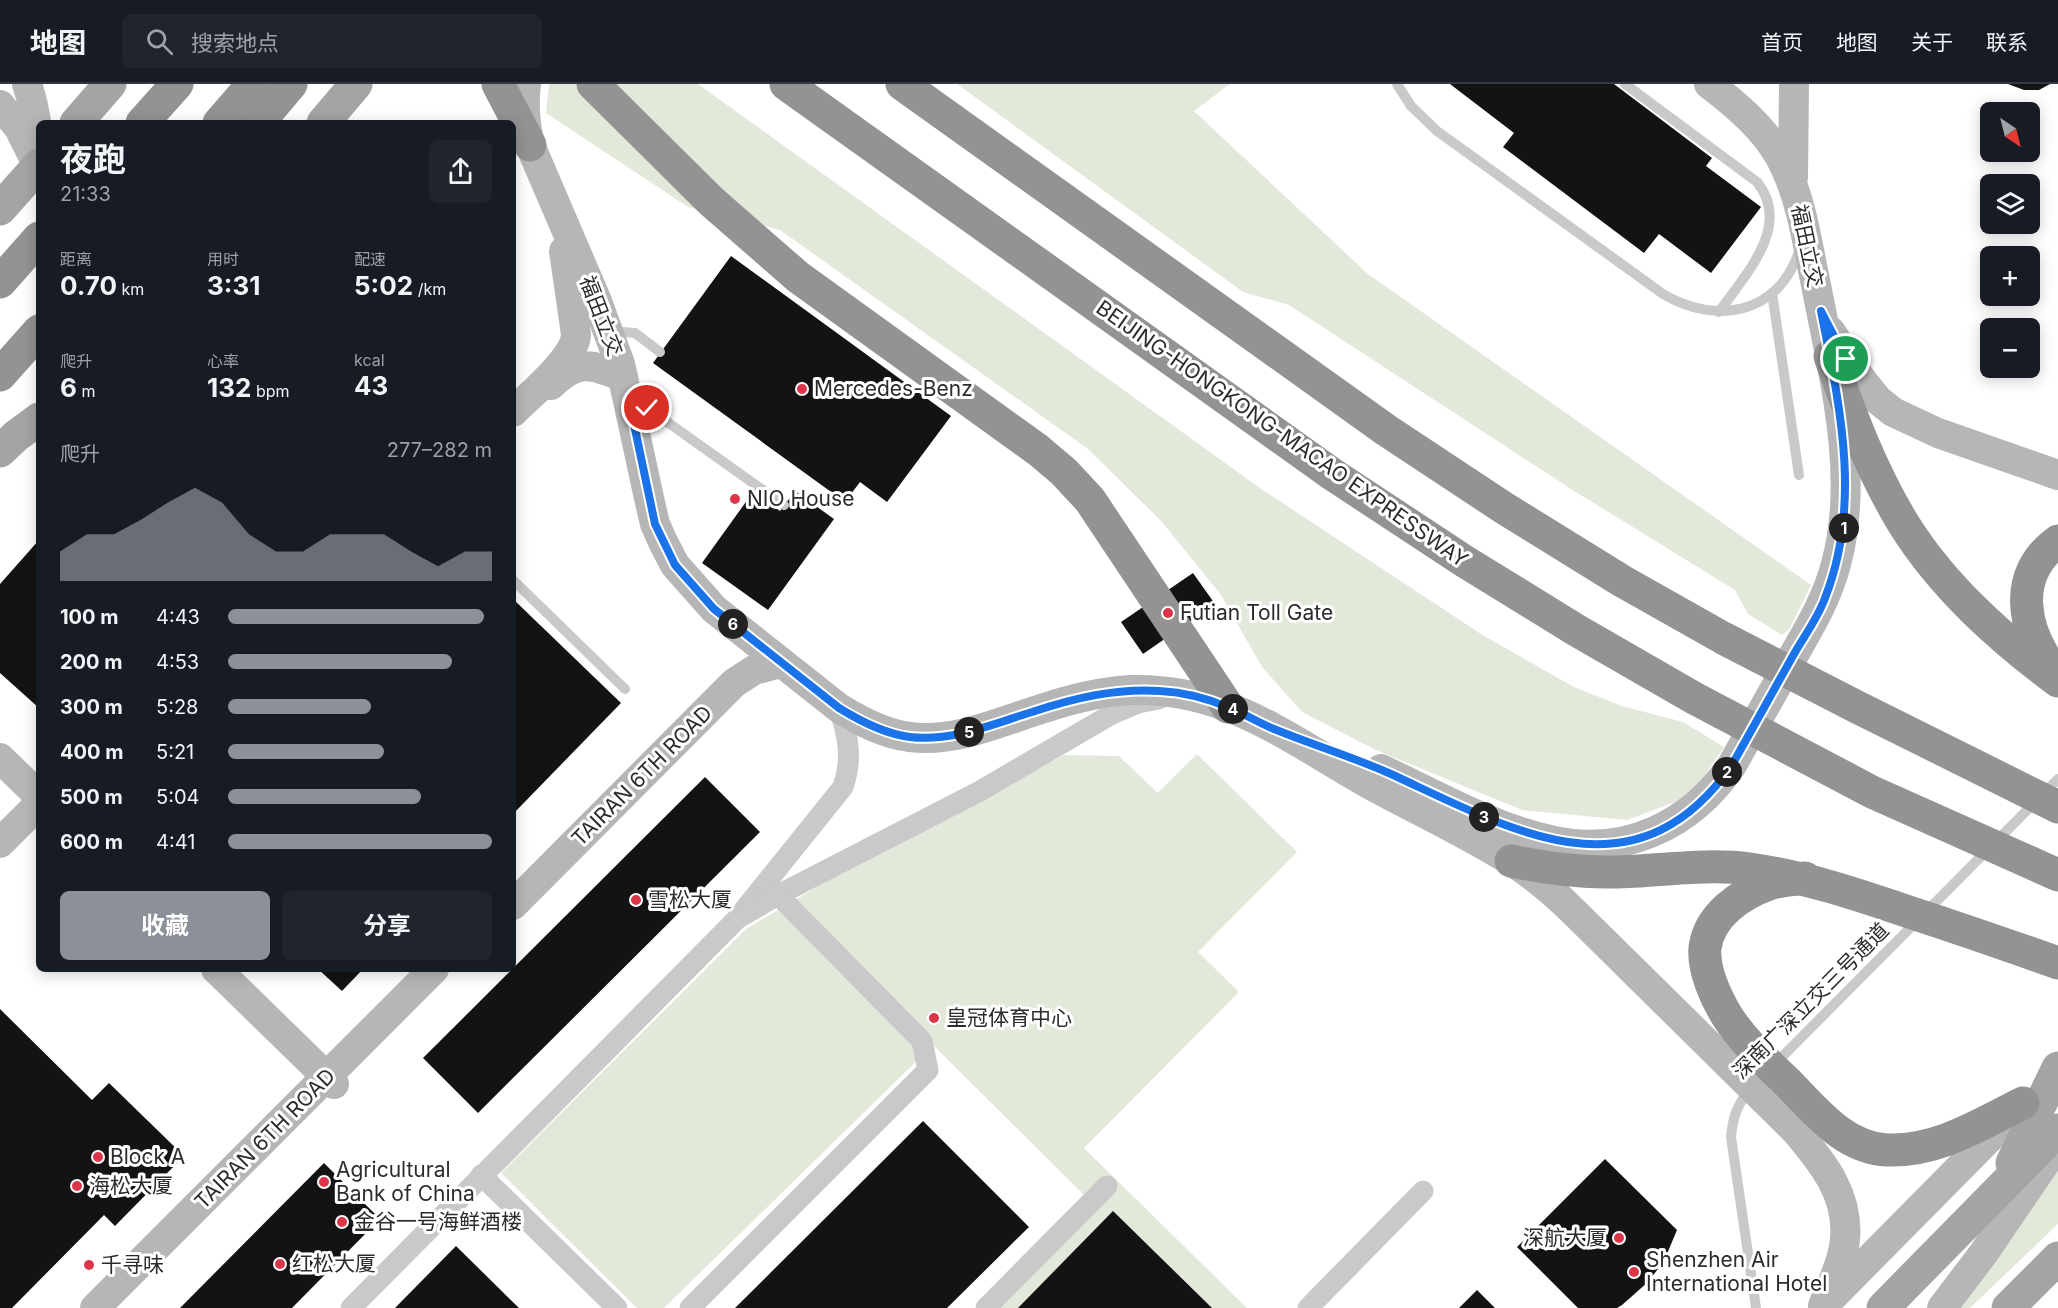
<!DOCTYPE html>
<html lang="zh">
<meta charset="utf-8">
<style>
body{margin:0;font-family:Inter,"Noto Sans SC",sans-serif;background:#20242c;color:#f1f3f6;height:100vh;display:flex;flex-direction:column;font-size:22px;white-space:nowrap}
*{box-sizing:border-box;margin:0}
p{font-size:20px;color:#9ea1a6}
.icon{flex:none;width:33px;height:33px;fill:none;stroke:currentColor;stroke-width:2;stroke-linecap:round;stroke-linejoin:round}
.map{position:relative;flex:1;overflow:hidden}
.details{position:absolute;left:36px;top:36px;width:480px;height:852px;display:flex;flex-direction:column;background:#171b24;border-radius:9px;box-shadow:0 3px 15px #0003}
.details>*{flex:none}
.needle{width:39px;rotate:145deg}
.fabs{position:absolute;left:1980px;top:18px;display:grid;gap:12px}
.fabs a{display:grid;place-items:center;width:60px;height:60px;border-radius:9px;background:#171b24;box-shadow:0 3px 15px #0003;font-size:30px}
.pin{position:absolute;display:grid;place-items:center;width:51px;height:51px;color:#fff;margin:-26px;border:3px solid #fff;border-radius:50%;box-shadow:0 2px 6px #0007}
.km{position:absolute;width:30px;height:30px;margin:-15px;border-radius:50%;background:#222;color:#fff;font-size:16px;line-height:30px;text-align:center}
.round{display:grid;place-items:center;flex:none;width:63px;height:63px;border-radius:9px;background:#20242c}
.head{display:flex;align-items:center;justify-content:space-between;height:102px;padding:0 24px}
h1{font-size:33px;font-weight:700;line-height:45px}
.figures{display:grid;grid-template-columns:repeat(3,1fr);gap:9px;height:102px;padding:6px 24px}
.figures div{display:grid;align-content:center}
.figures b{font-size:26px;font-weight:700}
.figures small{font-size:16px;font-weight:400}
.figures p{font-size:16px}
.chart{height:168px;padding:12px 24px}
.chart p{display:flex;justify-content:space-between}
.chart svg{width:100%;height:108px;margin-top:6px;fill:#8c9099;opacity:.7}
.button{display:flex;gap:12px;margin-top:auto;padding:12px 24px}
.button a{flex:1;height:69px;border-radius:9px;background:#8c9099;color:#fff;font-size:24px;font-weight:700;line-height:69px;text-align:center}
.button a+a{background:#20242c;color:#f1f3f6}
ul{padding:0 24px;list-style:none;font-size:20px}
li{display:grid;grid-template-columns:96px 72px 1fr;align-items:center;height:45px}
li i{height:15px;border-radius:8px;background:#8c9099}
header{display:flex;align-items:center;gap:36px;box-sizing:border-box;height:84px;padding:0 30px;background:#171b24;border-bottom:2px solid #363941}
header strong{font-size:28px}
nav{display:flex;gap:33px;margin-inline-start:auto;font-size:21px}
.search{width:420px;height:54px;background:#20242c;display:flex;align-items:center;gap:15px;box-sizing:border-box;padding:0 21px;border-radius:9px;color:#9ea1a6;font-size:22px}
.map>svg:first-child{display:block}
</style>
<header>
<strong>地图</strong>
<div class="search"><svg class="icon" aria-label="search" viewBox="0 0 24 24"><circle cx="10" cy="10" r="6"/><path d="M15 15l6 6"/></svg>搜索地点</div>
<nav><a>首页</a><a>地图</a><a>关于</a><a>联系</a></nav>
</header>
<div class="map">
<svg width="2058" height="1224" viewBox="0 0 2058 1224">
<rect width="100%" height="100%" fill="#fff"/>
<g fill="#e3e9da">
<polygon points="549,0 698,0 1260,404 1481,550 1574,603 1622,622 1683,638 1724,663 1691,712 1627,736 1522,726 1376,666 1302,628 1262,583 1221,511 1162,438 1088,365 780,146 688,123 546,29"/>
<polygon points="957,0 1230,0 1194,27 1368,190 1811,501 1789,546 1782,551 1748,530 1735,506 1571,405 1289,221 1243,208"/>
<polygon points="1197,670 1297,768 1198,868 1239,908 1084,1064 1247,1224 1001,1224 1098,1125 933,961 664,1224 637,1224 501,1089 746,845 820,801 1064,671 1119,672 1158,709"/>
<polygon points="2058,1087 2058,1140 1970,1224 1954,1224 2029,1118"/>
</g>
<g fill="#131313">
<polygon points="1450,0 1614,0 1712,74 1706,82 1761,123 1711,189 1659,150 1644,169 1503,63 1514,49"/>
<polygon points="2008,0 2050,0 2039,6 2024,6"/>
<polygon points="731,172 951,332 887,418 860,398 845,418 653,279"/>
<polygon points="795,407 834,435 768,526 702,479 753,408 780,427"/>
<polygon points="39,456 39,624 0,589 0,500"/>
<polygon points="1193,489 1215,520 1143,570 1121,538"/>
<polygon points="513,515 621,619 513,730"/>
<polygon points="705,693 760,748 478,1029 423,974"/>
<polygon points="318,885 363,885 342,907"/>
<polygon points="0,925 92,1016 109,999 184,1072 115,1142 104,1131 12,1224 0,1224"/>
<polygon points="923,1037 1029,1143 947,1224 735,1224"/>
<polygon points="1605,1075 1677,1146 1664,1177 1648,1198 1622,1221 1617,1224 1578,1224 1517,1163"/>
<polygon points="324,1079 380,1135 292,1224 180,1224"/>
<polygon points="1113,1127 1212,1224 1018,1224"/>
<polygon points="456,1162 519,1224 395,1224"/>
<polygon points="1477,1206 1495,1224 1459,1224"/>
</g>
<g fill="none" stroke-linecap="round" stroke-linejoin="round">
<g stroke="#c9c9c9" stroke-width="10">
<path d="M1397,0L1411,22L1437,47L1663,210C1717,242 1781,230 1800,164"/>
<path d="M1625,0L1757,98C1793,142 1744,192 1719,228"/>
<polyline points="1772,209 1799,391"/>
<polyline points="610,247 635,249 660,268"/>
<polyline points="631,326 644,324 649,325 784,421"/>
<polyline points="513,496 625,605"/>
<polyline points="1773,982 2058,695"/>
<path d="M1752,1004C1737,1019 1733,1033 1731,1053L1756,1224"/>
</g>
<g stroke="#c9c9c9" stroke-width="21">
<path d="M744,826L843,703C853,675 848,651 839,624"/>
<polyline points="481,1091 617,1224"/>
<polyline points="351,1224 737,835 778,811 980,707 1112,630 1138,619 1159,615"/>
<polyline points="690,1224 928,986 922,957 778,811"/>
<polyline points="986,1224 1107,1102"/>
<polyline points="1308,1224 1423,1107"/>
</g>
<g stroke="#b6b6b6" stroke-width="30">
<path d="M27,0C37,28 39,54 38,83"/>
<path d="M526,0C523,22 525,40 530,61L596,215L620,280L649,414L655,440L663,458L675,481L714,525L839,624C860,637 884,650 910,653C948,658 985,644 1020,632C1055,620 1092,608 1130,606C1163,605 1197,611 1228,623C1278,642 1324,675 1371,701C1417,726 1466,749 1511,777C1535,792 1557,811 1577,831L1796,1047C1823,1079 1849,1111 1845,1155C1843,1178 1831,1201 1823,1222"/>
<polyline points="0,21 19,44 35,76"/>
<polyline points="1793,93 1794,0"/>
<polyline points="1831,248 1861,295 1878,316 1893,328 1938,349 2058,391"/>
<path d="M551,301C578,275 591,280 623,293"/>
<path d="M513,328C530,311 576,274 576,250L564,167"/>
<polyline points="0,674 39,712"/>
<path d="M1381,685C1436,711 1495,745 1554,757C1626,772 1691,741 1732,681C1752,646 1772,610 1792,574C1809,544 1827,515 1836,480C1860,392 1834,294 1817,206C1808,165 1803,121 1785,83C1770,49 1738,22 1709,0"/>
<polyline points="0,759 39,720"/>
<polyline points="513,821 734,599 754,586 780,579"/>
<polyline points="216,885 334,1000"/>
<polyline points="1831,1214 2015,1028"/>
<polyline points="95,1224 434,885"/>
<polyline points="1942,1224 1983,1170 2058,1060"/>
</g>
<g stroke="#a4a4a4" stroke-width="33">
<polyline points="76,39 110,0"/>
<polyline points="323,39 356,0"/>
<polyline points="0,125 39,81"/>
<polyline points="0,367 16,352 39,335"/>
<polyline points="2012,1079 2058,984"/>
<polyline points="1883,1224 2058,1046"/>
<polyline points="2008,1224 2058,1174"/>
</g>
<g stroke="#939393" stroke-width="33">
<polyline points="498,0 530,61"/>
<polyline points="593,0 711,117 798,193 1038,366 1064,388 1090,416 1228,623"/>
<polyline points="786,0 1332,390 1464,477 1576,546 1694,614 1872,708 2058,791"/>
<polyline points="902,0 1386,346 1504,424 1622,497 1723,554 1857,623 2058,723"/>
<polyline points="142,39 177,0"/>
<polyline points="219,39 253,0"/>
<polyline points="258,39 291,0"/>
<polyline points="0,198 39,154"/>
<path d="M1830,272C1850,330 1871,386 1903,439C1942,502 1999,553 2058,597"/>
<polyline points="0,291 39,247"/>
<path d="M2053,586C2023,546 2011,491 2058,457"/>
<path d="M1511,777C1545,784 1579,789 1614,788C1660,787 1705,779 1750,785C1806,793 1859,811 1912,829C1961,845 2010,862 2058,879"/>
<path d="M1805,794C1793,796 1780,796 1769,800C1741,810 1709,831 1705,864C1703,886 1716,914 1727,932C1743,957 1764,976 1785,996C1814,1025 1843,1064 1887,1066C1937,1068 1981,1040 2023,1019"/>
</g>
</g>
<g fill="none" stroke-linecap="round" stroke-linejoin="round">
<g stroke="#fff" stroke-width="12">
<path id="route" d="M647,324L631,326L655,440L675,481L714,525L839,624C860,637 885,650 910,653C952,658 993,640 1032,628C1074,614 1116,604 1160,607C1183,608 1209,615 1230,624C1245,630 1259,639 1274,645C1313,661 1353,673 1391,690C1510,745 1635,820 1732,681C1753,644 1773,607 1794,570C1804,552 1818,534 1825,514C1862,420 1840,323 1821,227L1846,275"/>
</g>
<use href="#route" stroke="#1a73e8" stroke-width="8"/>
</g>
<g fill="#dc3547" stroke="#fff" stroke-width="2">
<circle cx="802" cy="305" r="6"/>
<circle cx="735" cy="415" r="6"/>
<circle cx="1168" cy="529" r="6"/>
<circle cx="636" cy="816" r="6"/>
<circle cx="934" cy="934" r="6"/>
<circle cx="98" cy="1073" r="6"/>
<circle cx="324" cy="1098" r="6"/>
<circle cx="77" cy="1102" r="6"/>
<circle cx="342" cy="1138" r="6"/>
<circle cx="1619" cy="1154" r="6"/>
<circle cx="280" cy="1180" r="6"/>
<circle cx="89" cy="1181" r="6"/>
<circle cx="1634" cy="1188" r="6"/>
</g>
<g text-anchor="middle" stroke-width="6" stroke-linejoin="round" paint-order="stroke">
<g font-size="21" fill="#2c2c2c" stroke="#fff">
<text transform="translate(1807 162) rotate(78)" y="7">福田立交</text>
<text transform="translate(601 232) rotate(69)" y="7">福田立交</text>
<text transform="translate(1282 350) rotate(35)" y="7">BEIJING-HONGKONG-MACAO EXPRESSWAY</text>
<text transform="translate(642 692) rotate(-45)" y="7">TAIRAN 6TH ROAD</text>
<text transform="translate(1811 917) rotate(-45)" y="7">深南广深立交三号通道</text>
<text transform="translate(265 1055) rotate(-45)" y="7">TAIRAN 6TH ROAD</text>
</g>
<g font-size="21" fill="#2c2c2c" stroke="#fff" text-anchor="start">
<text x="814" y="312">Mercedes-Benz</text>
<text x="747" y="422">NIO House</text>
<text x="1180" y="536">Futian Toll Gate</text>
<text x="648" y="823">雪松大厦</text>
<text x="946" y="941">皇冠体育中心</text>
<text x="110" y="1080">Block A</text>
<text x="336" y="1093">Agricultural<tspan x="336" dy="24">Bank of China</tspan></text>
<text x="89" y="1109">海松大厦</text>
<text x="354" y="1145">金谷一号海鲜酒楼</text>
<text x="1607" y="1161" text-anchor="end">深航大厦</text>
<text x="1646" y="1183">Shenzhen Air<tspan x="1646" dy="24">International Hotel</tspan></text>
<text x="292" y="1187">红松大厦</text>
<text x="101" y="1188">千寻味</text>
</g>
</g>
</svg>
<div class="fabs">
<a><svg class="needle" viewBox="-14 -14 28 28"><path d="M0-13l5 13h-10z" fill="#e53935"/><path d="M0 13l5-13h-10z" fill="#9ea1a6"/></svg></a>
<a><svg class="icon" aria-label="layers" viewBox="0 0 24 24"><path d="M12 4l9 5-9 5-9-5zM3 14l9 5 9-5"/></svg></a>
<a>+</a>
<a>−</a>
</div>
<div class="pin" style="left:1846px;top:275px;background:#1e9e55"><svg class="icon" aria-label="arrive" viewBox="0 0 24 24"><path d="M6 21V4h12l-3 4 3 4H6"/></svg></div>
<div class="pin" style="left:647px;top:324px;background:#d93025"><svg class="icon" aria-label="check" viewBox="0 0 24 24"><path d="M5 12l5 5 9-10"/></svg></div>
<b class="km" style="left:1844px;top:444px">1</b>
<b class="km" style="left:1727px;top:688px">2</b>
<b class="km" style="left:1484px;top:733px">3</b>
<b class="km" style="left:1233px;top:625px">4</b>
<b class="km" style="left:969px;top:648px">5</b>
<b class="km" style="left:733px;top:540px">6</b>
<section class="details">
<div class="head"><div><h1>夜跑</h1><p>21:33</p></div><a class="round"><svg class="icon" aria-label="share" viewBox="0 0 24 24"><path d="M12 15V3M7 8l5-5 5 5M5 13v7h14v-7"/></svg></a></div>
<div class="figures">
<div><p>距离</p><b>0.70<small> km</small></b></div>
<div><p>用时</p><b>3:31</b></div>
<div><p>配速</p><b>5:02<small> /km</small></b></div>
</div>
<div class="figures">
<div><p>爬升</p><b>6<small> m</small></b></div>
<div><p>心率</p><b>132<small> bpm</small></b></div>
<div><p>kcal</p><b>43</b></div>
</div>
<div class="chart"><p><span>爬升</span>277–282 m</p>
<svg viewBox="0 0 160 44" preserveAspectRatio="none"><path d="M0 44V32L10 25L20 25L30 19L40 12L50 6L60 12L70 25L80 32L90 32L100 25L110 25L120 25L130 32L140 38L150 32L160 32V44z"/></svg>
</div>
<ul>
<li><b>100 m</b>4:43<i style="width:97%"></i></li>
<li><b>200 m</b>4:53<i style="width:85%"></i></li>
<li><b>300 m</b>5:28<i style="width:54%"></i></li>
<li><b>400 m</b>5:21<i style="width:59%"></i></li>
<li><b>500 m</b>5:04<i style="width:73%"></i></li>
<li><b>600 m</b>4:41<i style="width:100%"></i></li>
</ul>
<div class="button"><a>收藏</a><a>分享</a></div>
</section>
</div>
